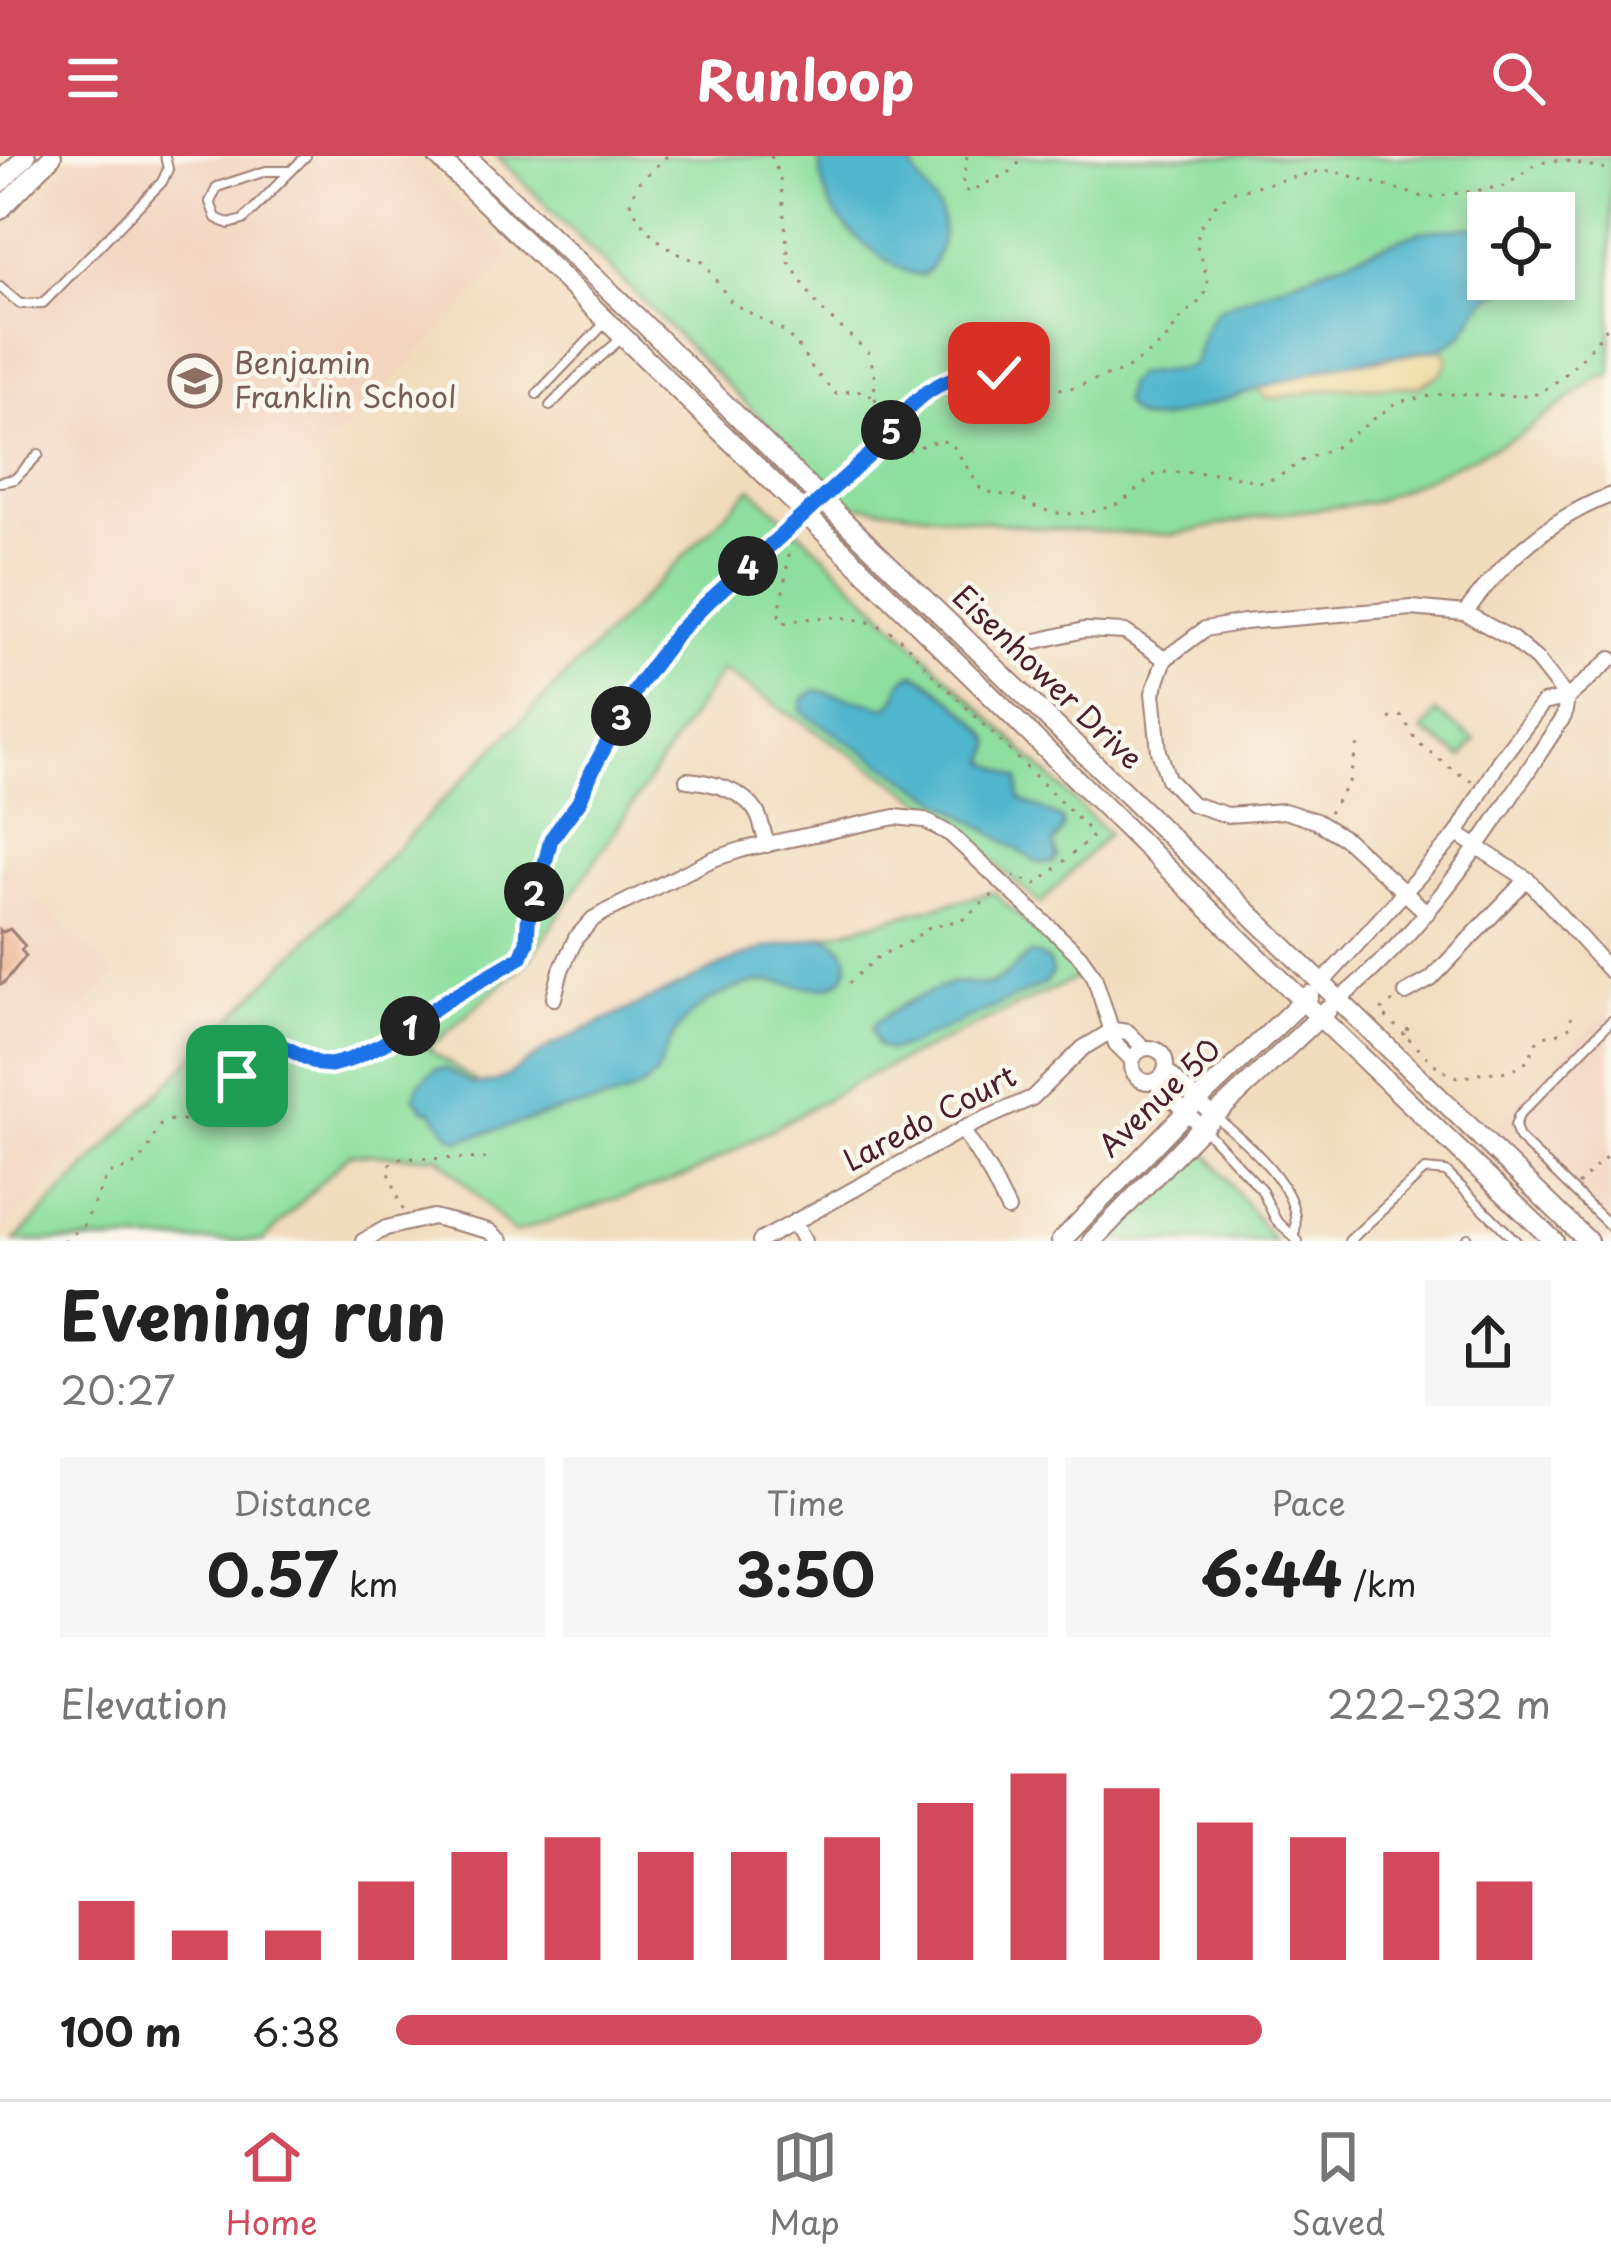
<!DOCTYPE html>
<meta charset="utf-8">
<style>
body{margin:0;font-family:"Playpen Sans",sans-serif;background:#f6f6f6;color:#222;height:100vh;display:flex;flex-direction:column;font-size:45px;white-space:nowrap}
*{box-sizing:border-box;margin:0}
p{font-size:39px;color:#767676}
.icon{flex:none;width:66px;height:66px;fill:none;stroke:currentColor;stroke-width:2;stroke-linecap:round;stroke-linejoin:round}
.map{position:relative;height:1085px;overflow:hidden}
.drawer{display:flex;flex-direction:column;background:#fff;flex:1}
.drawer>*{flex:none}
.buttons{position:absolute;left:1467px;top:36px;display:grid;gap:24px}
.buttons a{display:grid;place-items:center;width:108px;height:108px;border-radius:0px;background:#fff;box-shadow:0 6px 18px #0003;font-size:60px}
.pin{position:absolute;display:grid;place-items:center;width:102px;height:102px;color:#fff;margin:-51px;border-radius:24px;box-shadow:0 6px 18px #0006}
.km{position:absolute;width:60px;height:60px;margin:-30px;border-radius:50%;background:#222;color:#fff;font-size:33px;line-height:60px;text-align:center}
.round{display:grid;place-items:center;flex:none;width:126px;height:126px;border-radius:0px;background:#f6f6f6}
.summary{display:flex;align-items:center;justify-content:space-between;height:204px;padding:0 60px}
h1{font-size:66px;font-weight:700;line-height:90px}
.metrics{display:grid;grid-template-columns:repeat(3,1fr);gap:18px;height:204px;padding:12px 60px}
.metrics div{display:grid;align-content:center;border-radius:0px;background:#f6f6f6;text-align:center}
.metrics b{font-size:60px;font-weight:700}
.metrics small{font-size:33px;font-weight:400}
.metrics p{font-size:33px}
.chart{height:336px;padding:24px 60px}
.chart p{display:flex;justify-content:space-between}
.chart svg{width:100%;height:216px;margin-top:12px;stroke:#d1495b;stroke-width:6}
ul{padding:0 60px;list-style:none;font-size:39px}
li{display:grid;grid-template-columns:192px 144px 1fr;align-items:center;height:90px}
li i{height:30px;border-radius:15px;background:#d1495b}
header{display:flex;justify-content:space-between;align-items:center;height:156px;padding:0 60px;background:#d1495b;color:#fff;font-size:54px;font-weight:700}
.tabs{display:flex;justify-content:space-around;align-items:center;height:168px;border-top:3px solid #e0e0e0;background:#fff;font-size:33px;color:#767676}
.tabs a{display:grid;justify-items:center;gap:6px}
.tabs .active{color:#d1495b}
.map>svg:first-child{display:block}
</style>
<header><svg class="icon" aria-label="menu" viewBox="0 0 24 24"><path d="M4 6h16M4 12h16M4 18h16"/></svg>Runloop<svg class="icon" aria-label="search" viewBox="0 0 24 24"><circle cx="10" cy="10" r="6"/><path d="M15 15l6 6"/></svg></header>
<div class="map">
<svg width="1611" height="1085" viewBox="0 0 1611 1085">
<rect width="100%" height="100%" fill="#fbf7ec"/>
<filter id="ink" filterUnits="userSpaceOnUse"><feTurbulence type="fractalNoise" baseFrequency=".00833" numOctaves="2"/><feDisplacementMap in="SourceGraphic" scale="24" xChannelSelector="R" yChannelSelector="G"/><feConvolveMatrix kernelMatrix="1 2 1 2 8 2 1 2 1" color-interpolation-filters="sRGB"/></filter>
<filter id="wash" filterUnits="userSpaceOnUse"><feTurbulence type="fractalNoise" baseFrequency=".004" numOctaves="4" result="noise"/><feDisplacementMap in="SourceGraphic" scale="48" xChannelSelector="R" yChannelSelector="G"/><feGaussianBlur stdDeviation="2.7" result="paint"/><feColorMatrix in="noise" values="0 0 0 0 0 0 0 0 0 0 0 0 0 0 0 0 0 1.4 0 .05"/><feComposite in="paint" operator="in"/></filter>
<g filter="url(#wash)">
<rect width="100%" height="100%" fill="#f2dcbe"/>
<g fill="#f3d4bf">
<polygon points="77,0 411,0 512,100 139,485 0,350 0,82"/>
<polygon points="0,708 116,819 87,849 154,917 0,1079"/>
<polygon points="1611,850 1611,1083 1495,971"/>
</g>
<g fill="#8edf9f" stroke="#6c7f65" stroke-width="3" fill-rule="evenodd">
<path d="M497,0H1611V220L1599,221L1520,279L1374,346L1269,359L1173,379L1048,373L847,348ZM1488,57H1554V123H1488Z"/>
<polygon points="751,332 814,389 1108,678 1040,748 933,651 722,514 529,804 428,893 487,933 584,874 769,794 993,736 1083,819 868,920 691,1018 514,1077 439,1001 349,998 263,1085 15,1085 462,625"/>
<polygon points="1436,556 1475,584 1462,602 1423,575"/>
<polygon points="1200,988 1274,1085 1106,1085"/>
</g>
<polygon fill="#eeda9e" stroke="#9c7c64" stroke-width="3" points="1441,192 1448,202 1442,217 1419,230 1335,232 1276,242 1266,241 1260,235 1260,231 1348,206 1380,204"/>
<g fill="#4fb6cd" stroke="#4c6a7c" stroke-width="3">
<path d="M819,0H908C921,41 956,49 938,96C934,107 931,113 922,120C895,116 841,74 830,49C823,33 820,16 819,0Z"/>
<path d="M1468,71L1488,74V123H1530L1493,139L1478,153L1462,180L1440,193L1331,210L1163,263C1144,265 1133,264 1123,246L1126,229L1136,218L1180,213L1193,209C1202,186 1202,166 1222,151L1419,76Z"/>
<path d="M915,518C929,523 990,573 992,587C992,593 988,600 987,606L1019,622L1020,643L1062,663L1063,672L1053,688L1057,700L1053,707H1038L802,556L803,543L816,534L887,551C905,540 891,524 915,518Z"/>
<path d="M824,780C842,786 856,805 842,822C827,842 786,823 763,826C748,827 732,834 719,840C692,852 675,872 664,899C661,908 659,916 652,923C629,946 586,948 556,956C523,966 493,976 459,984L451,980L431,954L424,953L414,941L418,929L435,913L445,912L473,928L494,926L511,918L551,890L736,803L766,792Z"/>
<path d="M1031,798C1044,799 1051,805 1052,818L1045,828L907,890L889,895L877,889L872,872C883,856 935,832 955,827C969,824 979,833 993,827C1008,821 1017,806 1031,798Z"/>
</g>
<g id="blocks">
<polygon fill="#eeb492" points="10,773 25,790 21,794 26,800 3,828 0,828 0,774 3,776"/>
</g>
</g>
<g filter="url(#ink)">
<use href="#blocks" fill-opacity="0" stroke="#9e7e74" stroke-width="3"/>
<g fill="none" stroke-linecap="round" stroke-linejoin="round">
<g stroke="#9e7e74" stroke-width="12">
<g id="lane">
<polygon points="266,15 291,15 243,64 229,68 216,62 210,46 217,31"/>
<polyline points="291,15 306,0"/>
<polyline points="0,131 20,148 43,147 162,26 168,13 165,0"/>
<polyline points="537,238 606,166"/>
<polyline points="550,250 580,219 623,181"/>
<polyline points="0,326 15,323 39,298"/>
<polyline points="1611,865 1519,959 1515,970 1519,982 1611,1071"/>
<path d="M1216,961C1246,986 1306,1035 1294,1079"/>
<polyline points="1204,973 1261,1033 1276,1064 1298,1085"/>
<polyline points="1349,1085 1425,1014 1446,1016 1516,1085"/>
<polyline points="1465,1085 1468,1082"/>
</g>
</g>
<g stroke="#9e7e74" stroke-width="18">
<g id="street">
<path d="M1465,457C1503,405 1549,362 1611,339"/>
<polyline points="1037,485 1084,474 1125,476 1165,503"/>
<polyline points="1165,503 1205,473 1244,466 1412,452 1465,457 1512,483 1537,504 1567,542"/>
<polyline points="1165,503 1153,537 1159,595 1168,623 1192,648 1227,659 1284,655 1316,665 1347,684 1427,757"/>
<path d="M687,624C712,626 746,635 758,659C762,668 764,679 767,689"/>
<polyline points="1457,678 1527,723 1611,816"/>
<polyline points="1321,828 1457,678 1499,605 1543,547 1567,542 1611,503"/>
<polyline points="1406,837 1431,823 1527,723"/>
<polyline points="554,842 561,814 576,782 593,763 605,756 713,703 744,693 895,661 924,664 950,678 1079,799 1094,820 1116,888 1132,904"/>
<path d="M1338,844C1435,767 1497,661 1564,560L1567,542"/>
<polyline points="1113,874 1128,876 1144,892"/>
<circle cx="1149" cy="909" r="17"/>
<polyline points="1166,914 1214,960"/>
<polyline points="1154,926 1202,971"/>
<polyline points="962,973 990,1017 1008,1053"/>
<polyline points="794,1066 804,1085"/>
<polyline points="363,1085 386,1072 433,1061 489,1075 501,1085"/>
<polyline points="760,1085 967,971 1032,942 1083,892 1113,874"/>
</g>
</g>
<g stroke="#9e7e74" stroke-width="22">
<g id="secondary">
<polyline points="437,0 780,333"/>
<polyline points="466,0 637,161 794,316"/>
<polyline points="0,27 26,0"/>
<polyline points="0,54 52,0"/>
<polyline points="845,366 1588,1085"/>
<polyline points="830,382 1303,845 1554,1085"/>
<polyline points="1061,1085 1186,956 1309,839"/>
<polyline points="1092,1085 1197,976 1328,853"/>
</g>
</g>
<g stroke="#9e7e74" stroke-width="3" stroke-dasharray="3 9" stroke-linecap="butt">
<path d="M667,0L637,28L630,46C642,75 671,100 703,106L732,147L785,176L798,190L815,216L836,238L857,234L875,241"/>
<path d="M771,0L780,21L789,106L819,152L868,196L874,214L875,241L884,287L906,295L940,284L952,288L980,332L994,338L1017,340L1038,353L1062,358L1088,357L1121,347L1158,316L1223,317L1258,326L1277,322L1306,302L1334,292L1397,246L1443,238L1530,240C1556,234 1595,189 1611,166"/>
<polyline points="967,0 962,31 969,36 1014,14 1023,0"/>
<polyline points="832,333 884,287 898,262 921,240 948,225 979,215 999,217 1030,222 1065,234 1125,214 1164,186 1180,163 1204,141 1208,124 1196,87 1200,71 1219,44 1235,35 1320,15 1333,15 1427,42 1506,30 1535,8 1551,5 1566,5 1611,14"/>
<path d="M790,374V393L779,459L783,467C816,459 866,457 894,478C914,493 927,517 948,533L1089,674L1091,682L1041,725L1036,728L1014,720"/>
<polyline points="1389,563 1397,559 1403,561 1417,586 1456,616 1472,625"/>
<polyline points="1329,657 1349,626 1357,591 1365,583"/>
<polyline points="849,827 879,800 909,786 928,772 963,763 994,738"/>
<polyline points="1393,845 1380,855 1405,879"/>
<path d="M1408,872L1406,880C1420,893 1440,919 1460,921C1469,922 1470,918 1479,917C1495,915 1510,919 1525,907C1533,901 1532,889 1539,883C1552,874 1560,883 1573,867L1571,861"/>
<polyline points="1578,1029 1611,996"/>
<polyline points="403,1054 388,1014 391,1006 402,1002 485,1003"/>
<path d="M64,1085L84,1069L107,1019C115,1015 127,1014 135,1008C164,988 142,955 195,966L237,920L271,890L286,892L319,908L330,909L349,905L383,888L447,844L521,801L527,786L529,750L544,711L551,683L579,646L592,615L637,531L678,476L794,368"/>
</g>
<use href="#lane" stroke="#fff" stroke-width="8"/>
<use href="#street" stroke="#fff" stroke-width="14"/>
<use href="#secondary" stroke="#fff" stroke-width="18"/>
<g stroke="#9e7e74" stroke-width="22" stroke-linecap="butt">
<g id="secondary-bridge">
<polyline points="794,316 845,366"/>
<polyline points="780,333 830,382"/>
</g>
</g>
<use href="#secondary-bridge" stroke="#fff" stroke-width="18"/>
</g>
</g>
<g fill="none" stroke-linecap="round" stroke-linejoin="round" filter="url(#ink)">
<g stroke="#fff" stroke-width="24">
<path id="route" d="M237,920L272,890L286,892L319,908L331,909L349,904L383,888L447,844L521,801L527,786L529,750L544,711L551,683L579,646L592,615L637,531L678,476L710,444L884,286C909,242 946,213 999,217"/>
</g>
<use href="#route" stroke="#1a73e8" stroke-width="15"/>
</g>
<defs>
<g id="school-ring" transform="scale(2.7)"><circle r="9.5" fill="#fbf7ec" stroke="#8d6e63" stroke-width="1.5"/><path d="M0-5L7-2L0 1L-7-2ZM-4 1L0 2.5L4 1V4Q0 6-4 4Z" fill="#8d6e63"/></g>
</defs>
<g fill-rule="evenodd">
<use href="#school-ring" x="195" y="225"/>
</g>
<g text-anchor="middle" stroke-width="9" stroke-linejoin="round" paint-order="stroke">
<g font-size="30" fill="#785e54" stroke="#fbf7ec" text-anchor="start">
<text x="234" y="218">Benjamin<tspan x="234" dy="34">Franklin School</tspan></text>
</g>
<g font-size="30" fill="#4a1f2b" stroke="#fbf7ec">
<text transform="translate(1047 522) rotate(44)" y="10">Eisenhower Drive</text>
<text transform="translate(1160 942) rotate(-44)" y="10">Avenue 50</text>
<text transform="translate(930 963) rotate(-28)" y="10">Laredo Court</text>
</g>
</g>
</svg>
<div class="buttons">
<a><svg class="icon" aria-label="locate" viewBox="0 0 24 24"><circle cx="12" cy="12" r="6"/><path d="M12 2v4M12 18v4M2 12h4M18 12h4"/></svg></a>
</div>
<div class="pin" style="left:237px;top:920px;background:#1e9e55"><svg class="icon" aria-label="arrive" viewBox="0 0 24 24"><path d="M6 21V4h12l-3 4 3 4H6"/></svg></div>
<div class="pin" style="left:999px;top:217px;background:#d93025"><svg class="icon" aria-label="check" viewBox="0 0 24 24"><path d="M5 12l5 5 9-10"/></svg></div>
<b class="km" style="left:410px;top:870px">1</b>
<b class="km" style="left:534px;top:736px">2</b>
<b class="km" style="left:621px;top:560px">3</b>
<b class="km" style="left:748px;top:410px">4</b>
<b class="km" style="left:891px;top:274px">5</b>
</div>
<section class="drawer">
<div class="summary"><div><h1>Evening run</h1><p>20:27</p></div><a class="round"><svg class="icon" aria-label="share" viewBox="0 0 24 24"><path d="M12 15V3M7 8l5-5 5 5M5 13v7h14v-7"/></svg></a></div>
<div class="metrics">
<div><p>Distance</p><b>0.57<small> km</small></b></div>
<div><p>Time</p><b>3:50</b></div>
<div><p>Pace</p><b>6:44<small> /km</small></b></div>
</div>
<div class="chart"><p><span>Elevation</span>222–232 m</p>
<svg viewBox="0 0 160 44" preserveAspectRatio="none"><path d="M5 44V32M15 44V38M25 44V38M35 44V28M45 44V22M55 44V19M65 44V22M75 44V22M85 44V19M95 44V12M105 44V6M115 44V9M125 44V16M135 44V19M145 44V22M155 44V28"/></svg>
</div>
<ul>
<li><b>100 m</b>6:38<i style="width:75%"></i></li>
</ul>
</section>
<nav class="tabs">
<a class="active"><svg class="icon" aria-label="home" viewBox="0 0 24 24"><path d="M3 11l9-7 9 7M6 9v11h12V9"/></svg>Home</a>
<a><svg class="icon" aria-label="map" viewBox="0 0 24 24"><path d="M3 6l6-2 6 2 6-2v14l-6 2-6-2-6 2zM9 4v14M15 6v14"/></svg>Map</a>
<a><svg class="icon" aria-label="saved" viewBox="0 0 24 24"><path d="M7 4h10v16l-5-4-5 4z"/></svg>Saved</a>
</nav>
